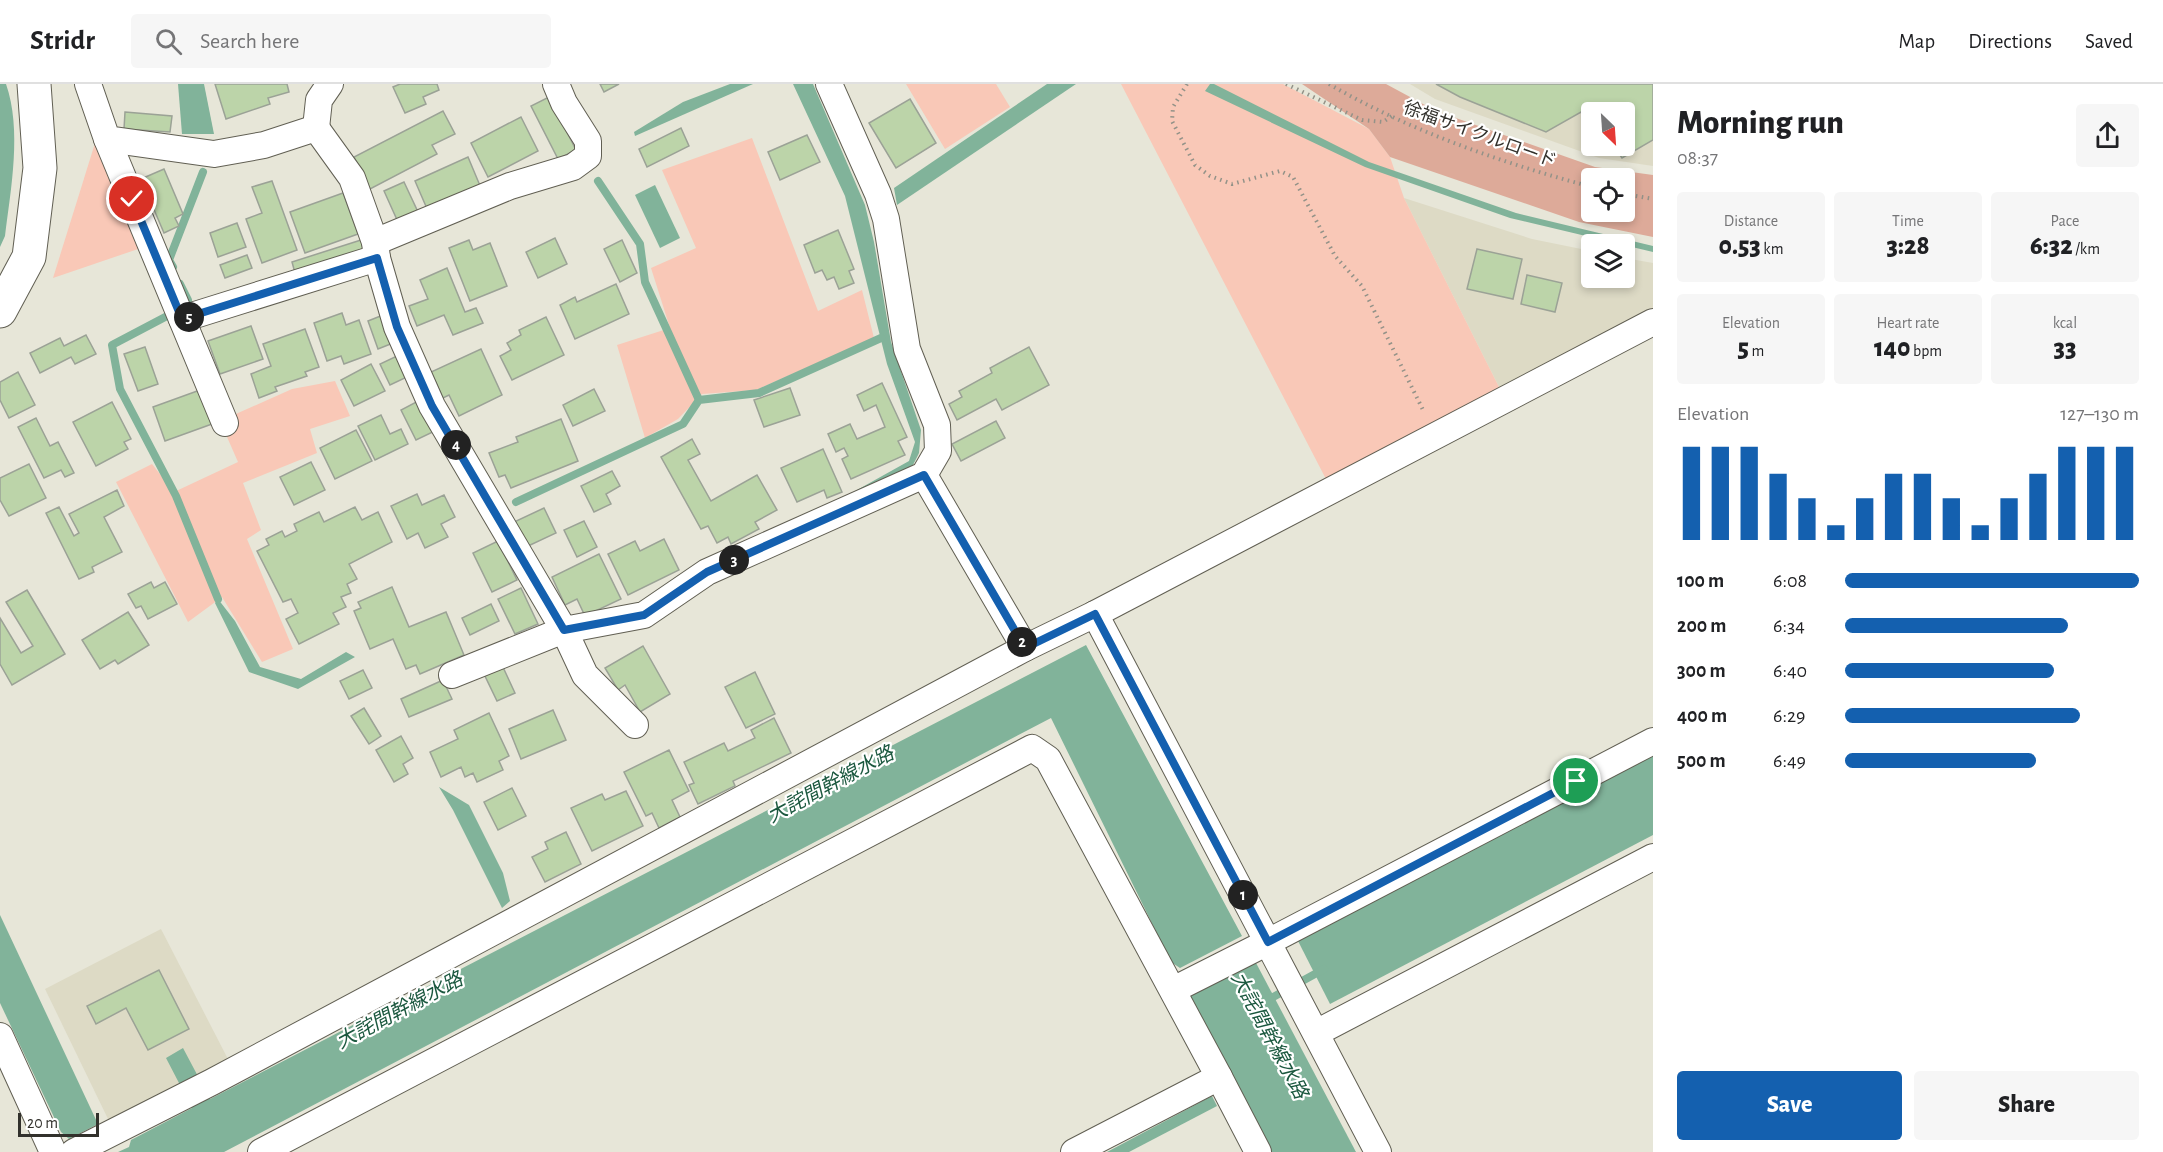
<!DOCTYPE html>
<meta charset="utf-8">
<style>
body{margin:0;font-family:"Alegreya Sans","Noto Sans JP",sans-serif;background:#f6f6f6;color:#202124;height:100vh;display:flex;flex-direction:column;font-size:22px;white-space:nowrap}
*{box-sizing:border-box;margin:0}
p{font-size:20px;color:#757577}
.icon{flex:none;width:33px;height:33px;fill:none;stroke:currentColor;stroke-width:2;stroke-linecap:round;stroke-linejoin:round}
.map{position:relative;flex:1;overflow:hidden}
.drawer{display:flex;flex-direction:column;background:#fff;width:510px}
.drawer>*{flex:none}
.needle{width:39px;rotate:155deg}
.buttons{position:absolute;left:1581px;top:18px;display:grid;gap:12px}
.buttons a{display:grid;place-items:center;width:54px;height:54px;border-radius:6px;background:#fff;box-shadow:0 3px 9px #0003;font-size:30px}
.scale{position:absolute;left:18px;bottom:15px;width:81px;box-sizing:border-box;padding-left:6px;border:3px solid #32312c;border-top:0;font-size:16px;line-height:21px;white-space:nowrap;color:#32312c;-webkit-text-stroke:4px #fff;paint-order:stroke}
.pin{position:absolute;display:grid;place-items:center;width:51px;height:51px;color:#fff;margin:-26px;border:3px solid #fff;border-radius:50%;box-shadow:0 2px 6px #0007}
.km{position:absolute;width:30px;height:30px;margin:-15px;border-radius:50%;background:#222;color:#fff;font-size:16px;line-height:30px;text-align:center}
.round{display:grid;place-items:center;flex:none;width:63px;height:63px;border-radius:6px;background:#f6f6f6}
.summary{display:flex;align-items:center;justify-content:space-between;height:102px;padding:0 24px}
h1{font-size:33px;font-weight:800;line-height:45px}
.stats{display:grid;grid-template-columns:repeat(3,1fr);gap:9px;height:102px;padding:6px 24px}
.stats div{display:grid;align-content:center;border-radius:6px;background:#f6f6f6;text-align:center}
.stats b{font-size:26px;font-weight:800}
.stats small{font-size:16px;font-weight:400}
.stats p{font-size:16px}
.chart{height:168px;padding:12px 24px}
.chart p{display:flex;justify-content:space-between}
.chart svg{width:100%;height:108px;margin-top:6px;stroke:#1460af;stroke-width:6}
.action{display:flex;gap:12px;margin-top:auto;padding:12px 24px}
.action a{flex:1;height:69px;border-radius:6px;background:#1460af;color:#fff;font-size:24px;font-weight:800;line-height:69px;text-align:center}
.action a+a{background:#f6f6f6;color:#202124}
ul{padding:0 24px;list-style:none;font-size:20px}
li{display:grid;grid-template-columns:96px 72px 1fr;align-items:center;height:45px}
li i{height:15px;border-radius:8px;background:#1460af}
header{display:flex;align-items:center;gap:36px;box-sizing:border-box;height:84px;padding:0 30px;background:#fff;border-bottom:2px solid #e0e0e0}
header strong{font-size:28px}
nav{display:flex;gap:33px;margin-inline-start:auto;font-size:21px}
.search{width:420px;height:54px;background:#f6f6f6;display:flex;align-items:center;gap:15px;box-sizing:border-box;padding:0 21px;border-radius:6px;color:#757577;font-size:22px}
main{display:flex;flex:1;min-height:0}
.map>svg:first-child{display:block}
</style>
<header>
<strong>Stridr</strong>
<div class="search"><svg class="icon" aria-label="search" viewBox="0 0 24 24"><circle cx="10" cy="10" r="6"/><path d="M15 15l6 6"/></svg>Search here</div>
<nav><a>Map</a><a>Directions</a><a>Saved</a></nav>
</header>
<main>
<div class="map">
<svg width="1653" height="1068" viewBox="0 0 1653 1068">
<rect width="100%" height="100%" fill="#e7e6d8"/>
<g fill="#dddac5" fill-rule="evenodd">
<path d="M1410,0H1653V82L1599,74L1435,15ZM1592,28H1624V62H1592Z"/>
<polygon points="1404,114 1532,155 1591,167 1592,194 1624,194 1625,174 1653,179 1653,227 1501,307"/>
<polygon points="161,845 230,979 109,1037 45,905"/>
</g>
<g fill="#f9c8b7">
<polygon points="906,0 996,0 1010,23 945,65"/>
<polygon points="1121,0 1283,0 1369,45 1390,73 1404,114 1501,307 1327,397"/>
<polygon points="752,54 818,227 862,206 874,254 756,306 702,310 678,335 645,354 617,261 670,244 651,184 696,164 662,86"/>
<polygon points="96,56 144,163 53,194"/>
<polygon points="335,297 350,332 310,345 317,369 243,399 261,446 247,455 293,565 262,578 222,513 188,538 116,398 152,380 174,408 238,378 220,337 292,305"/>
</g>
<path fill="#da9" fill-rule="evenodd" d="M1302,0H1386L1436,27L1595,83L1653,91V153L1579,138L1390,73L1369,45ZM1592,94H1624V128H1592Z"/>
<g fill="#81b39a">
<path d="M0,0H6C22,46 11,104 5,152L0,163Z"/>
<polygon points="178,0 204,0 214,50 182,50"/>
<polygon points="730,0 753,0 635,52 634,48 683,18"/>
<polygon points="793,0 813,0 865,121 874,158 891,258 921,346 919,369 912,383 814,430 909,377 915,358 887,280 845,112"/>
<polygon points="1047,0 1076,0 897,121 894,104"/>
<polygon points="1210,0 1214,0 1369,78 1516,129 1653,162 1653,168 1510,134 1365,83 1205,7"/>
<polygon points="655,101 680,154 660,164 635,111"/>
<polygon points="218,515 235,537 260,583 301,595 346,568 355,573 298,605 249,588 215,519"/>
<polygon points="1086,561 1242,852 1180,884 1171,878 1051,634 224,1068 118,1068 129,1063 131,1056 192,1024 166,974 183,964 210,1015"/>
<polygon points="1653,671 1653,751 1330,920 1297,855"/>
<polygon points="439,703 469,721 503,789 510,817 502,824 453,726"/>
<polygon points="0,831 98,1040 69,1055 61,1048 0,919"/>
<polygon points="1255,877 1356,1068 1271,1068 1189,911"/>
<polygon points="1212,1012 1217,1022 1129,1068 1107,1068"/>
</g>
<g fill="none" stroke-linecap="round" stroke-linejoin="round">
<g stroke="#81b39a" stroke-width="8">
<polyline points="598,97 640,160 645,198 699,316"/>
<polyline points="173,183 169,176 203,88"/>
<polyline points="180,200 188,216"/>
<polyline points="169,231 112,261 120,305 176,412 218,515"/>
<polyline points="516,418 683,340 699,316 759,309 881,254"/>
<polyline points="1264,918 1324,885"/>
</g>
</g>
<g fill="#bcd4a9" stroke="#9ba296" stroke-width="1.5">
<polygon points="215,0 287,0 289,8 268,14 270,20 226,35"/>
<polygon points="400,0 437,0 439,6 423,13 426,20 405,29 393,3"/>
<polygon points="600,0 619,0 604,8"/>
<polygon points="1436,0 1653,0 1653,56 1622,74 1614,62 1624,62 1624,28 1592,28 1592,39 1589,40 1581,28 1546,48 1460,13"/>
<polygon points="549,13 576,66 558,75 531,22"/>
<polygon points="910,15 936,59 896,84 869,39"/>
<polygon points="443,27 455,50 432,61 437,70 370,105 354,73"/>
<polygon points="125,28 172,32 170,48 124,45"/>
<polygon points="521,33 538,67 488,93 471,59"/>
<polygon points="681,44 689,62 647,83 639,65"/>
<polygon points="807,51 820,78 780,96 768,68"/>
<polygon points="468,73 481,104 428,127 415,97"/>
<polygon points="164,85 183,130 175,134 179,142 164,149 141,95"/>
<polygon points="272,97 297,166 262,179 246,135 262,129 252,103"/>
<polygon points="404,98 418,128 398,138 384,107"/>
<polygon points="343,109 358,150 305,169 290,128"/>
<polygon points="237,139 246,163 218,173 210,149"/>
<polygon points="838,146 854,185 849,187 854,199 839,205 834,193 827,196 822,186 815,189 804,161"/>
<polygon points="555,154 567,180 538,194 526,168"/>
<polygon points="361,156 364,167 295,189 292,178"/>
<polygon points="469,156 473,166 490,159 507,202 470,217 449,164"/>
<polygon points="622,156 637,189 620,198 604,165"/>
<polygon points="1477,165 1522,175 1513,215 1467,205"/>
<polygon points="247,171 252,184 225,194 220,181"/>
<polygon points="447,184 465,228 476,224 483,239 453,251 444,231 417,242 409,222 428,215 420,196"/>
<polygon points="1527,191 1562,199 1555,228 1521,220"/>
<polygon points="616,200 629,230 575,255 560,221 575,213 577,218"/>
<polygon points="342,229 346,241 359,236 371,270 344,280 341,272 327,277 314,239"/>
<polygon points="383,231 393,259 378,265 368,237"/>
<polygon points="546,233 564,271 512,296 500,272 511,266 507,259 521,251 519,246"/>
<polygon points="251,242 263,275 220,290 208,257"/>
<polygon points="305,245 319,283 305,288 307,292 275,303 277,307 259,314 251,290 271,282 263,260"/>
<polygon points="86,251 96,270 75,280 71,273 40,289 30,269 60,254 64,262"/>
<polygon points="145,263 158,300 138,307 124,270"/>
<polygon points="1029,263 1049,301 1002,326 996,315 957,336 949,320 962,313 959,307 992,289 990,284"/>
<polygon points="481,265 502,311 459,332 449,311 443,314 431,288"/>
<polygon points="397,272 407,293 390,301 380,280"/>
<polygon points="371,280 385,307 354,322 341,296"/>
<polygon points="18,288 35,321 9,334 0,316 0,298"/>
<polygon points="882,299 907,353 898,357 905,371 851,395 842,375 848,372 844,364 836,368 828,350 850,340 857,355 885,343 876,321 864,327 857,311"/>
<polygon points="790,304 800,331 764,343 754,316"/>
<polygon points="594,305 605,327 573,342 563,321"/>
<polygon points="200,306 212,340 165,357 153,323"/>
<polygon points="422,315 437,346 416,356 401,326"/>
<polygon points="112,318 131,355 124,358 128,365 96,382 73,338"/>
<polygon points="381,331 390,350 401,345 408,360 375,376 358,342"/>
<polygon points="36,334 50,362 58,358 74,389 65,393 61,386 44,394 18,343"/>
<polygon points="561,335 578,377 511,404 505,391 499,393 489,369 518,358 516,353"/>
<polygon points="996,337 1005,354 961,377 952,360"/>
<polygon points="356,346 372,377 335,395 320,364"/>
<polygon points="692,355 700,370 688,376 711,417 757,391 777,426 755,438 759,445 731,460 728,453 717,459 708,442 701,445 661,373"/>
<polygon points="823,365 842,408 827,414 824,406 797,418 781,384"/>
<polygon points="311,378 325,406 294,421 280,393"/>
<polygon points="29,380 46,414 9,432 0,416 0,394"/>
<polygon points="612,387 620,402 606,410 611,420 594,428 581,402"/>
<polygon points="117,406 124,422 104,433 122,468 92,483 94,488 79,495 46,429 59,423 74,452 79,449 69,430"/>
<polygon points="417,410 422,421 444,411 455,433 441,440 448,453 425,464 418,449 407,455 391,422"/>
<polygon points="355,423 362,436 378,428 392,458 349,480 357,495 347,500 351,509 341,513 346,523 333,529 339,540 299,560 286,535 298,529 291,515 283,518 257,467 269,461 266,455 282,447 285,453 297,447 294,440 319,428 324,438"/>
<polygon points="544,424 556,449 526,463 514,438"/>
<polygon points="584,437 597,463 577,473 564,446"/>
<polygon points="664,455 679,486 628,511 608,470 635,457 640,467"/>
<polygon points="498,457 517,496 492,508 473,469"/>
<polygon points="599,470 621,515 585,532 577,515 565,521 552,493"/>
<polygon points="151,498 154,504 165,498 177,520 148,535 141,522 136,524 128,510"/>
<polygon points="392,503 409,543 446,528 464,571 420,590 416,581 406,585 393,555 370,565 354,527 361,524 358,518"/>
<polygon points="521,504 538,540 515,550 498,515"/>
<polygon points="27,506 65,570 12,601 0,580 0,534 21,569 33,562 6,518"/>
<polygon points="491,520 499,537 470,551 462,534"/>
<polygon points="128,528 149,561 118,580 115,576 100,585 82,556"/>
<polygon points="643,562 670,610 640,628 625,601 618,606 605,584"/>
<polygon points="502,581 515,609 497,617 484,590"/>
<polygon points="363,586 372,604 349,615 340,597"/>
<polygon points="755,588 775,630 746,644 725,603"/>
<polygon points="443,596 452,615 409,633 401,615"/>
<polygon points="364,624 381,652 369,660 351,632"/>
<polygon points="553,626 566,656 521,675 509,645"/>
<polygon points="489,629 509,672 499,677 503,686 477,698 473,689 465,693 461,683 441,693 430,668 458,655 454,646"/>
<polygon points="774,634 791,669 733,697 735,702 698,720 689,701 694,699 684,678 724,659 728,667 755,654 751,646"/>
<polygon points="401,652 413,674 403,680 408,690 394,698 376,666"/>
<polygon points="669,666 689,707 672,716 680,733 659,744 652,729 646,732 624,688"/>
<polygon points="512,704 526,732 498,746 484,718"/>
<polygon points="626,707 643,742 592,767 571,724 602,710 605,716"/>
<polygon points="566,748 581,780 545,798 532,773 548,765 545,758"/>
<polygon points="159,886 189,945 148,966 126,924 96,940 87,922"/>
</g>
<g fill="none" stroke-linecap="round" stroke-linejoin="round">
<g stroke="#615f53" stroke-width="28">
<g id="minor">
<polyline points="88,0 107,55 214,70 264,61 316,44 352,94 375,158 377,174 397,243 432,322 564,546 644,531 707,488 924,391 938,367 937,341 907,265 886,135 878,110 829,0"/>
<polyline points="316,44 319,16 330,0"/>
<polyline points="107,55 225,339"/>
<polyline points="375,158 510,102 573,83 588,72 588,57 564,19 556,0"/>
<polyline points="182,235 377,174"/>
<polyline points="924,391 1025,564"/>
<polyline points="1095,530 1378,1068"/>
<polyline points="452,591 564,546 585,591 635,641"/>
<polyline points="1173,906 1268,858 1653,657"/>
<polyline points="1316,949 1653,773"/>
<polyline points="0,952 53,1068"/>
<polyline points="1219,993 1258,1068"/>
<polyline points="74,1068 212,998 1025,564 1095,530 1653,238"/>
<polyline points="261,1068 1032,664 1048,675 1219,993 1074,1068"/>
</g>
</g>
<g stroke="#615f53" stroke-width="35">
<polyline id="primary" points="0,227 29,173 40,84 34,0"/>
</g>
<g stroke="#939288" stroke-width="4" stroke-dasharray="1.5 4.5" stroke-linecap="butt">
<polyline points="1187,0 1173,23 1172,37 1195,81 1210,92 1232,100 1280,87 1293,93 1335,172 1362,202 1424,328"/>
<polyline points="1286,0 1362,36 1383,38 1392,32"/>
<path d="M1329,0C1410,47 1502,79 1592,103"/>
<polyline points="1624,110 1653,115"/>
</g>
<use href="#minor" stroke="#fff" stroke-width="26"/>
<use href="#primary" stroke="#fff" stroke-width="33"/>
</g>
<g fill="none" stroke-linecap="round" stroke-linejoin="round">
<g stroke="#fff" stroke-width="12">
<polyline id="route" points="132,115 182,235 377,174 397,243 432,322 564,546 644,531 707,488 924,391 1025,564 1095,530 1268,858 1576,697"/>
</g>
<use href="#route" stroke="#1460af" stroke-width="8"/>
</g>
<g text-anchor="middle" stroke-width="4.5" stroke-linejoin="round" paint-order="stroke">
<g font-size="18" fill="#32312c" stroke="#fff">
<text transform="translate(1480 50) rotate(20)" y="6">徐福サイクルロード</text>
</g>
<g font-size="20" font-style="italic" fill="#1b583f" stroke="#fff">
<text transform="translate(830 700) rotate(-28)" y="7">大詫間幹線水路</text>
<text transform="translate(399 926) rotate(-28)" y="7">大詫間幹線水路</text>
<text transform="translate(1270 951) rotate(62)" y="7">大詫間幹線水路</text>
</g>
</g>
</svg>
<div class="buttons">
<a><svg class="needle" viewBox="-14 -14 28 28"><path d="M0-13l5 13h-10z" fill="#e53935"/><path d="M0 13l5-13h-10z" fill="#757577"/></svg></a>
<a><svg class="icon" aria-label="locate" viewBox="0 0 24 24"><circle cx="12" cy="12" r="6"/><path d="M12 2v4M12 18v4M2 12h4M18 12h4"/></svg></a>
<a><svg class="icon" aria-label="layers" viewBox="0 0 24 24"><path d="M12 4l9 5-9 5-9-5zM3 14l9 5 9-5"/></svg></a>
</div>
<div class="scale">20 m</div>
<div class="pin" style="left:1576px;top:697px;background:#1e9e55"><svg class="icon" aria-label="arrive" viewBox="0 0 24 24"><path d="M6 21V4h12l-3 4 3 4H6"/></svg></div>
<div class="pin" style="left:132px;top:115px;background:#d93025"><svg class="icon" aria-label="check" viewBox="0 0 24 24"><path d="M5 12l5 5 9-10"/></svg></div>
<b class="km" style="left:1243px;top:811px">1</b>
<b class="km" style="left:1022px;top:558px">2</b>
<b class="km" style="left:734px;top:476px">3</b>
<b class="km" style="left:456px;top:361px">4</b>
<b class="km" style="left:189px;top:233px">5</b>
</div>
<section class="drawer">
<div class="summary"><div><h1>Morning run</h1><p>08:37</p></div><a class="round"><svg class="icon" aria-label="share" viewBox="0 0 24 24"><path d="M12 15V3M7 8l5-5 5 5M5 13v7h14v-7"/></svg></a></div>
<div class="stats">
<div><p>Distance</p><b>0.53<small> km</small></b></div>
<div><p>Time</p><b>3:28</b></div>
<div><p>Pace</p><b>6:32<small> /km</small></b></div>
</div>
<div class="stats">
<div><p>Elevation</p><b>5<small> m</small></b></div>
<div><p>Heart rate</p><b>140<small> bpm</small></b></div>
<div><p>kcal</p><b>33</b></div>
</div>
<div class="chart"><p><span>Elevation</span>127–130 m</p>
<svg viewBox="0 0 160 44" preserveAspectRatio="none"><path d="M5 44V6M15 44V6M25 44V6M35 44V17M45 44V27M55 44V38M65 44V27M75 44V17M85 44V17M95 44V27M105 44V38M115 44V27M125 44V17M135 44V6M145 44V6M155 44V6"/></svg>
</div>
<ul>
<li><b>100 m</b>6:08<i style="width:100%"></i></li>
<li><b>200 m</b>6:34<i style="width:76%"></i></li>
<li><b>300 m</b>6:40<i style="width:71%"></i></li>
<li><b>400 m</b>6:29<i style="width:80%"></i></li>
<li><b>500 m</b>6:49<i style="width:65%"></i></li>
</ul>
<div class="action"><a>Save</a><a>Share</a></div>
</section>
</main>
